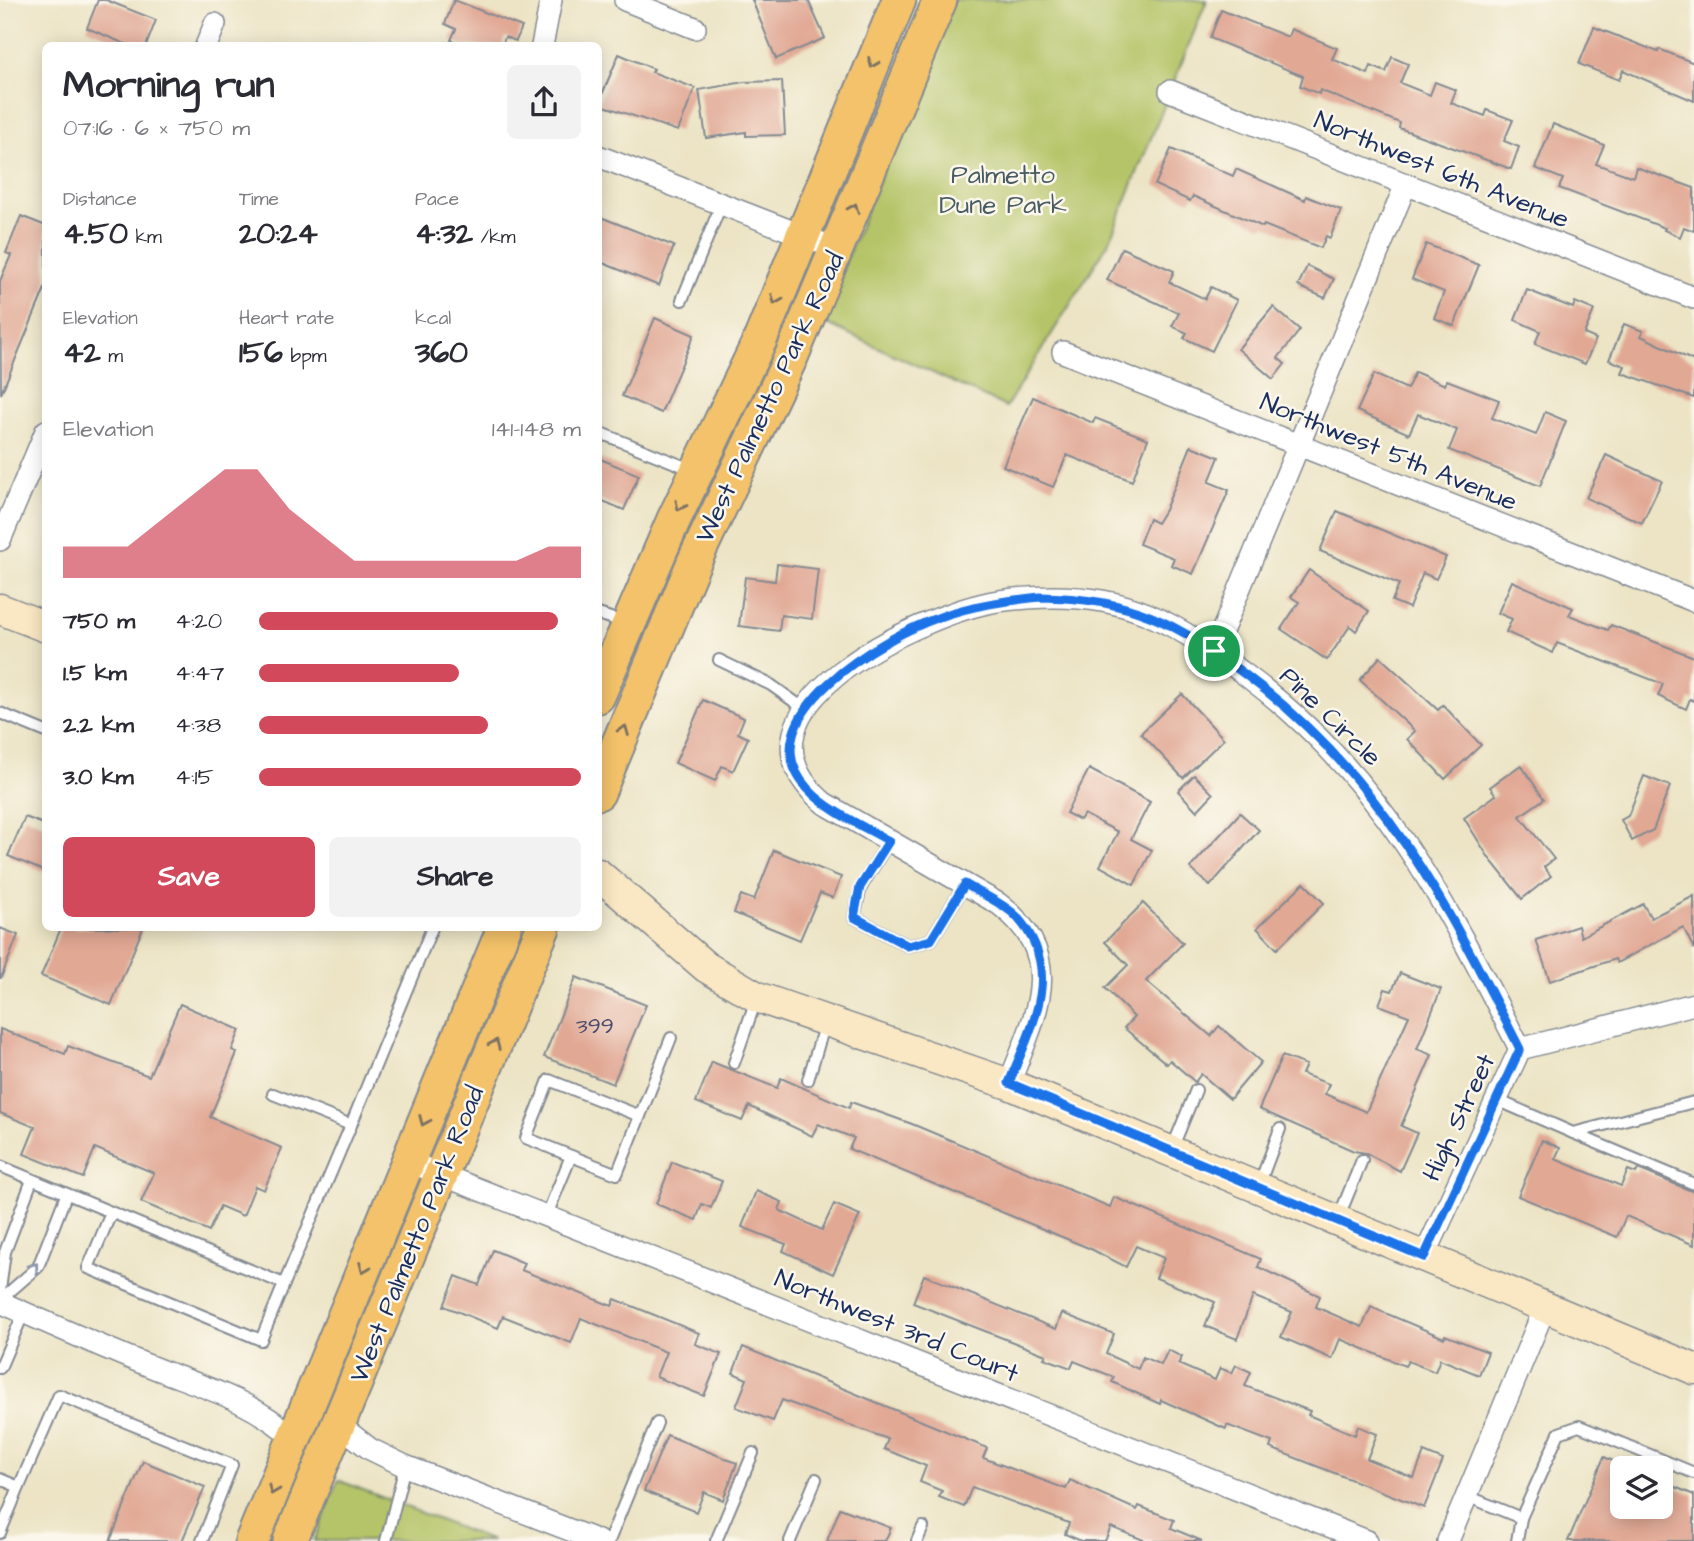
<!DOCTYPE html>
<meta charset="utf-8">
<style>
body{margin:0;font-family:"Architects Daughter",sans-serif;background:#f2f2f3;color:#2b2b33;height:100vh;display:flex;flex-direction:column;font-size:26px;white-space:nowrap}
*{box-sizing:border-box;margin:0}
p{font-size:23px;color:#7c7c81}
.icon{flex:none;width:38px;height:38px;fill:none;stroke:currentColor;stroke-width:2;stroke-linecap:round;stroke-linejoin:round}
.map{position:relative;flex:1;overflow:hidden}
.side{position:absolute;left:42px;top:42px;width:560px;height:889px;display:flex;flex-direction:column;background:#fff;border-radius:10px;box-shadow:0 4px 18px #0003}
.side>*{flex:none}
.fabs{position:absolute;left:1610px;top:1456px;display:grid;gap:14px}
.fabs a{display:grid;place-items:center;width:63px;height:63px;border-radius:10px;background:#fff;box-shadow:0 4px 18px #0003;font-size:35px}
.pin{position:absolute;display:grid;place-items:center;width:60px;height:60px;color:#fff;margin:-30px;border:4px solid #fff;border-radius:50%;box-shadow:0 2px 7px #0007}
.round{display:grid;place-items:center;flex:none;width:74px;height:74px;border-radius:10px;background:#f2f2f3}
.headline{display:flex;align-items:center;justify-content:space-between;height:119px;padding:0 21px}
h1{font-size:38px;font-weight:700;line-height:52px}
.figures{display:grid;grid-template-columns:repeat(3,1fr);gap:10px;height:119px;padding:7px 21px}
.figures div{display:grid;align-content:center}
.figures b{font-size:30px;font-weight:700}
.figures small{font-size:19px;font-weight:400}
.figures p{font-size:19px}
.chart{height:196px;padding:14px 21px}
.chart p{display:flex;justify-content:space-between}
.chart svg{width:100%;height:126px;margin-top:7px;fill:#d1495b;opacity:.7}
.cta{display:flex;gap:14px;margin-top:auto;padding:14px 21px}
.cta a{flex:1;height:80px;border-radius:10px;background:#d1495b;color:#fff;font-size:28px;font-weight:700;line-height:80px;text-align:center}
.cta a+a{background:#f2f2f3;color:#2b2b33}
ul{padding:0 21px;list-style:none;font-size:23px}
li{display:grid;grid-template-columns:112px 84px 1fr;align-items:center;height:52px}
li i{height:18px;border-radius:9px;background:#d1495b}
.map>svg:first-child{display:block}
</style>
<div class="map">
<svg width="1694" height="1541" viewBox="0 0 1694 1541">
<rect width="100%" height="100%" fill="#fbf7ec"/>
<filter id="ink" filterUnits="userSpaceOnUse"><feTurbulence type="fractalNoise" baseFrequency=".0143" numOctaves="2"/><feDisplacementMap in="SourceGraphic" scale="14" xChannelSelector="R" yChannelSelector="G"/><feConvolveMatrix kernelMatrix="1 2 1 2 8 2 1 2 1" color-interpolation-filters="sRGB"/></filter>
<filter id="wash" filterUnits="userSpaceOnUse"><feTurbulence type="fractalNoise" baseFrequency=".00686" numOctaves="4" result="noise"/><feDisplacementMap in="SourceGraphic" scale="28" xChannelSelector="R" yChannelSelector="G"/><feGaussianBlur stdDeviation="1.57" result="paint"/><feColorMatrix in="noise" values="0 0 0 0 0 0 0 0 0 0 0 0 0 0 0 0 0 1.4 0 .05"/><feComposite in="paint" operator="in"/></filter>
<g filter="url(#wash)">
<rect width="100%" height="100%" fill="#ece4c5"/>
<g fill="#b5c467" stroke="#687a62" stroke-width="2">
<polygon points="953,0 1207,0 1109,242 1006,407 821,321"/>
<polygon points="338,1480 492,1541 314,1541"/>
</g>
<g id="blocks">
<g fill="#e1a894">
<polygon points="98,0 106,0 156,20 146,46 130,46 87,28"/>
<polygon points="454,0 522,27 516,41 505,37 502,46 464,46 451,40 456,29 445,24"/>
<polygon points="752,0 808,0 825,38 776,59"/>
<polygon points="1221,10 1288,37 1291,29 1337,48 1332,59 1368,74 1371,66 1386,72 1392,57 1408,64 1400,83 1430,95 1435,82 1456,90 1451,103 1485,116 1487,110 1513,120 1504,141 1519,147 1511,169 1399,128 1400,123 1320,90 1319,94 1300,86 1303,76 1210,38"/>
<polygon points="1594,27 1658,52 1659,49 1694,63 1694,101 1623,70 1619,80 1579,64"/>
<polygon points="619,54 654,69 652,72 695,88 678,131 598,104"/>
<polygon points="782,81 785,135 746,136 746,132 706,138 699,90 744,82"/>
<polygon points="1553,124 1604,145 1596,164 1633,177 1636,167 1694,188 1694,231 1684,227 1680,237 1664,230 1665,228 1559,188 1563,179 1535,168"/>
<polygon points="1171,149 1233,176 1236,169 1305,200 1306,196 1341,210 1330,238 1326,236 1321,248 1264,225 1263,227 1193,196 1190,201 1155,185"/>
<polygon points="21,216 46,226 46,286 1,394 0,281 11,255 6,253"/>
<polygon points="598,216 674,246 659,286 598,261"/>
<polygon points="1426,244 1479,265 1454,326 1434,318 1444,292 1412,279"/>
<polygon points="1122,248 1174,271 1169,282 1205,299 1211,287 1237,300 1212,351 1184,338 1187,333 1172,326 1179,313 1107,280"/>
<polygon points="1307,266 1334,279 1325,298 1298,286"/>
<polygon points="1527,290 1573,308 1575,302 1594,310 1584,334 1596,339 1585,364 1535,344 1540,331 1515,320"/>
<polygon points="1273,307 1300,330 1278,358 1285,364 1273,379 1238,349"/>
<polygon points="655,318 694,335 661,413 622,396"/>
<polygon points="1624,324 1643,331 1641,336 1694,361 1694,398 1622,373 1625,366 1609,360"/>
<polygon points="1415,372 1445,385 1447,380 1499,400 1492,418 1536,435 1545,412 1566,421 1540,486 1449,450 1457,430 1418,414 1409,434 1357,411 1374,374 1407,389"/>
<polygon points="1033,397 1093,423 1095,418 1148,439 1132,481 1067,455 1053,487 1003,466"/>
<polygon points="1191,446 1219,457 1209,482 1229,490 1193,574 1171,565 1174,558 1139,544 1149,519 1157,523 1165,510"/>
<polygon points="1606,455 1662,481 1642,523 1586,498"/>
<polygon points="598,458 639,475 624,510 598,499"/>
<polygon points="1337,511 1446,557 1436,579 1423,573 1409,608 1392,601 1399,584 1320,551"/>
<polygon points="777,564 818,569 812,619 781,615 779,631 739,626 745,577 775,581"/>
<polygon points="1309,570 1369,611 1356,631 1350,626 1327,660 1281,629 1299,602 1291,597"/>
<polygon points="1512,581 1573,608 1569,615 1608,630 1611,625 1694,657 1694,701 1690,699 1686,709 1658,696 1663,684 1557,643 1553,653 1506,632 1512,619 1498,613"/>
<polygon points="1380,657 1438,710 1443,705 1481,745 1445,779 1407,739 1415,731 1360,680"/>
<polygon points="1182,694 1224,739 1183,778 1141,733"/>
<polygon points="703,700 744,718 738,733 748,738 733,771 722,766 715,781 675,763"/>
<polygon points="1521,765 1544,799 1520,816 1554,859 1544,867 1551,876 1522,899 1489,858 1464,818 1496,795 1490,787"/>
<polygon points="1089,769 1150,802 1131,839 1152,850 1134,885 1100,866 1118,832 1084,814 1080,820 1066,813"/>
<polygon points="1194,775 1213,794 1197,811 1178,791"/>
<polygon points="1644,776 1670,786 1653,830 1632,841 1621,820 1628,816"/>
<polygon points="1240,813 1259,830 1210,886 1190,868"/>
<polygon points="25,817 46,825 46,872 8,856"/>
<polygon points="774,850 841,877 833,898 820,893 800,940 734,913 741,895 754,900"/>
<polygon points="1304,883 1324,903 1277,949 1257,928"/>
<polygon points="1694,896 1694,949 1683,927 1617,963 1615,959 1550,981 1536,940 1578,926 1581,937 1643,904 1651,918"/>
<polygon points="1143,903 1183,943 1146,981 1211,1036 1219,1026 1261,1062 1230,1099 1201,1074 1195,1082 1170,1060 1167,1064 1124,1028 1134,1017 1105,988 1128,965 1105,942"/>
<polygon points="0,928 18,935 1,978 0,978"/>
<polygon points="61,928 143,928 111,1005 41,976"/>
<polygon points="1400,973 1441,989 1417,1049 1432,1055 1401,1126 1417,1133 1400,1171 1366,1153 1354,1151 1259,1109 1282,1056 1306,1065 1302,1074 1329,1084 1325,1094 1366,1112 1409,1016 1379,1005 1385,989 1392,991"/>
<polygon points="576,977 646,1005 613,1084 544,1057"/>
<polygon points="180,1004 240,1030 232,1050 237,1053 210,1117 282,1148 264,1190 255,1186 243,1216 220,1206 209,1231 141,1202 154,1173 95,1148 83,1178 24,1154 35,1127 0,1113 0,1029 65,1054 68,1046 149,1076"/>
<polygon points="712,1062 777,1088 781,1078 849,1108 851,1102 912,1124 1110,1207 1114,1197 1261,1259 1258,1267 1320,1296 1316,1307 1362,1327 1371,1307 1444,1338 1445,1335 1488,1352 1479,1375 1440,1359 1435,1372 1408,1361 1405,1366 1340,1339 1332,1359 1281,1337 1292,1312 1253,1296 1237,1339 1205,1326 1215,1302 1156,1278 1164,1258 1136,1246 1126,1267 1091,1249 849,1149 854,1138 818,1124 812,1136 749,1106 742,1121 696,1102"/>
<polygon points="1542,1140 1560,1148 1555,1159 1621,1186 1628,1170 1636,1173 1638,1169 1694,1192 1694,1245 1626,1216 1617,1237 1518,1196"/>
<polygon points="672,1162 722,1181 711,1208 702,1204 696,1220 656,1204"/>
<polygon points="756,1191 782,1202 779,1210 822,1230 834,1204 860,1215 833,1274 783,1251 786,1244 742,1227"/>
<polygon points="493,1250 524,1263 521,1270 612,1306 615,1299 699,1333 695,1344 721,1354 704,1396 656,1377 666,1352 581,1318 571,1343 503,1316 498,1328 444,1306 456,1276 479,1285"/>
<polygon points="924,1275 1056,1329 1062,1313 1114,1334 1106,1354 1138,1369 1143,1357 1161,1365 1168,1350 1182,1357 1178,1364 1215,1380 1220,1368 1232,1373 1236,1365 1251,1372 1245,1386 1310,1411 1308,1415 1355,1435 1358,1426 1377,1434 1367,1459 1414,1478 1424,1452 1443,1460 1424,1508 1270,1448 1272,1442 1227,1425 1226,1429 1161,1400 1160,1404 1112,1382 1114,1377 1074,1361 1071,1368 1044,1358 1046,1355 913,1303"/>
<polygon points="743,1347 987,1448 983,1458 1066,1489 1070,1480 1137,1510 1139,1506 1174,1520 1171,1528 1202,1541 1146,1541 1111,1527 1105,1541 1081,1541 1065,1534 1069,1523 972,1487 964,1507 939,1497 942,1491 920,1482 926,1466 884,1449 888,1439 782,1400 773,1421 736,1407 747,1379 733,1373"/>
<polygon points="667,1435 737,1463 723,1500 704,1492 696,1512 644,1491"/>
<polygon points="1604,1457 1622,1465 1622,1507 1661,1507 1661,1481 1694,1495 1694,1541 1568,1541"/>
<polygon points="143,1461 205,1487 182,1541 110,1541"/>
<polygon points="840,1508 891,1528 885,1541 827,1541"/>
</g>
</g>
</g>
<g filter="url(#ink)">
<use href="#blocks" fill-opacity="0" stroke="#848a92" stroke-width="2"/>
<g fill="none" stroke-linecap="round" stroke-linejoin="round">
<g stroke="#848a92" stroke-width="14">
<g id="lane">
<polyline points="682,300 721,205"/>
<polyline points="598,432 693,470"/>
<polyline points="598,614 626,623"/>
<polyline points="719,660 771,685 806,710"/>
<polyline points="0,713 46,732"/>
<polyline points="889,841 861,887 854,917 908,946 931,940 965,884"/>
<polyline points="734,1063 756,1000"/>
<polyline points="808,1080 825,1023"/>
<polyline points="273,1094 351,1125 284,1284"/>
<polyline points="1497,1100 1573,1133 1694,1102"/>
<polyline points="351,1125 432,928"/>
<polyline points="1573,1133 1694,1184"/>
<polyline points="1172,1149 1196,1090"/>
<polyline points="571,1156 526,1138 549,1080 640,1116"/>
<polyline points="0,1166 284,1284 261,1340 88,1268 111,1213"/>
<polyline points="1259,1185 1280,1129"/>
<polyline points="546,1217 571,1156 617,1174 671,1038"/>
<polyline points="1338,1219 1362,1160"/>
<polyline points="0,1290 5,1252 32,1180"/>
<polyline points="0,1300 38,1267 66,1195"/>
<polyline points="0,1368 24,1312"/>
<polyline points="0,1479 19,1487 59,1395 232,1465 202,1541"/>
<polyline points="1467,1496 1521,1518 1559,1433 1579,1426 1694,1473"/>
<polyline points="0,1533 19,1487"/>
<polyline points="386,1541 405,1466"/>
<polyline points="609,1541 657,1423"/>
<polyline points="716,1541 753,1453"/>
<polyline points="790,1541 816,1479"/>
<polyline points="917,1541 923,1527"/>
<polyline points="1517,1541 1521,1518"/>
</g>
</g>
<g stroke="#848a92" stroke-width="24">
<g id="street">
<polyline points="625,0 695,28"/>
<polyline points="206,46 215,24"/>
<polyline points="542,46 551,0"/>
<polyline points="1170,91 1694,298"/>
<polyline points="598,156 837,249"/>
<polyline points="1063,352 1694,601"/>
<polyline points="0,540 46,431"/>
<polyline points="1214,651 1406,184"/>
<path d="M1009,1084C1034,1017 1070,958 999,904L824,803C713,710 923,613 998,601C1048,594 1100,594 1147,614C1183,629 1215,652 1247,676C1382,777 1446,903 1520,1049"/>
<polyline points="407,1161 1367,1541"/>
<polyline points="1424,1257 1520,1049 1694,1004"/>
<path d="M0,1302C52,1325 104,1348 157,1369C209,1389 252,1401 294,1438"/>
<polyline points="338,1424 370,1449 405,1466 598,1541"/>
<polyline points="1448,1541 1545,1307"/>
</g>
</g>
<g stroke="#848a92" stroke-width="33">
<g id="secondary">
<polyline points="0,609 46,627"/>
<polyline points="598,874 706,967 757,997 1009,1084 1694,1369"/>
</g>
</g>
<g stroke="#848a92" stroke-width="37">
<g id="primary">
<polyline points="598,696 674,519 760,340 899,0"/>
<polyline points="598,793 694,562 792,355 940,0"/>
<polyline points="252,1541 504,928"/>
<polyline points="290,1541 543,928"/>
</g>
</g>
<use href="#lane" stroke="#fff" stroke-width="10"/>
<use href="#street" stroke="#fff" stroke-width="21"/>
<use href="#secondary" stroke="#fae7c3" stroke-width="30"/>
<use href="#primary" stroke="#f3c26a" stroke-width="33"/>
</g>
<defs><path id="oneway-chevron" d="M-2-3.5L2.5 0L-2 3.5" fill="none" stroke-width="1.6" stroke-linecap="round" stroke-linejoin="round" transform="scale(1.75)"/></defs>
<g stroke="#7c7163">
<use href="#oneway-chevron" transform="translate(873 63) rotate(112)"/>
<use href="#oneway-chevron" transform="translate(854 208) rotate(-68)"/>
<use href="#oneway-chevron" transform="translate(776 300) rotate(112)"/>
<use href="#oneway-chevron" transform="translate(680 506) rotate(115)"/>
<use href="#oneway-chevron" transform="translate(624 730) rotate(-68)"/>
<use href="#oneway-chevron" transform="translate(495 1044) rotate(-67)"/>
<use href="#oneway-chevron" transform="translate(424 1121) rotate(113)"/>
<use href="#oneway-chevron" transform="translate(364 1268) rotate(112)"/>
<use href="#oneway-chevron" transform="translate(273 1490) rotate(112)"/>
</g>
<use stroke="#8d97ae" href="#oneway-chevron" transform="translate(34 1267) rotate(-52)"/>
</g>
<g fill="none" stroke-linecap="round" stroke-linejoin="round" filter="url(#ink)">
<g stroke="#fff" stroke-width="14">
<path id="route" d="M1040,597C1131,598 1176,622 1247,676C1382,777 1446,903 1520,1049L1424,1257L1009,1083C1031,1027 1066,970 1016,916C1003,903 981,894 965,884L931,940L908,946L854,917L860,887L889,841C863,826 829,812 808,789C742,718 886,635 940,617C972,605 1005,601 1040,597Z"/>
</g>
<use href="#route" stroke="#1a73e8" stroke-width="9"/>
</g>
<g text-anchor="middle" stroke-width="5" stroke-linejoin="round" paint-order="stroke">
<g font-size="23" fill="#4c4d6c">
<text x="595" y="1033">399</text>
</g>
<g font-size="26" fill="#1b2f5e" stroke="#fbf7ec">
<text transform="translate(1442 169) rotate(22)" y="9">Northwest 6th Avenue</text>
<text transform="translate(769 397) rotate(-65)" y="9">West Palmetto Park Road</text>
<text transform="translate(1389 451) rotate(22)" y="9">Northwest 5th Avenue</text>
<text transform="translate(1331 716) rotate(44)" y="9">Pine Circle</text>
<text transform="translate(1458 1117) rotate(-65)" y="9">High Street</text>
<text transform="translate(416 1234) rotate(-68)" y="9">West Palmetto Park Road</text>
<text transform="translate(897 1325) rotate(22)" y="9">Northwest 3rd Court</text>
</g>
<g font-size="26" fill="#495c61" stroke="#fbf7ec">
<text x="1003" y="183">Palmetto<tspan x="1003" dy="30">Dune Park</tspan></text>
</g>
</g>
</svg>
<div class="fabs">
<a><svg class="icon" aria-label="layers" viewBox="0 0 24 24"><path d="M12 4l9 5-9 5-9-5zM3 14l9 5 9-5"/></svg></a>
</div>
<div class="pin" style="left:1214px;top:651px;background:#1e9e55"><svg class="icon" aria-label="arrive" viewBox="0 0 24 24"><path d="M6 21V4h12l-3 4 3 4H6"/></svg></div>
<section class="side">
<div class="headline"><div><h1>Morning run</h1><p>07:16 · 6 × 750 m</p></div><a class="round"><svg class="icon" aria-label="share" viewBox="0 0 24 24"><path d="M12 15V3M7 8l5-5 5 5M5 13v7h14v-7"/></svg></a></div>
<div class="figures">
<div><p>Distance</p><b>4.50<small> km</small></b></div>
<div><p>Time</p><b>20:24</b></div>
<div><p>Pace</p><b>4:32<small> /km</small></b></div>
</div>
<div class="figures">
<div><p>Elevation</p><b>42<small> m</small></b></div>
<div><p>Heart rate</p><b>156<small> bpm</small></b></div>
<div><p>kcal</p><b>360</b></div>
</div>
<div class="chart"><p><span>Elevation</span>141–148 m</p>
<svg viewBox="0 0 160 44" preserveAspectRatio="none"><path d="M0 44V33L10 33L20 33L30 24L40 15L50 6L60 6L70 20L80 29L90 38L100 38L110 38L120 38L130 38L140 38L150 33L160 33V44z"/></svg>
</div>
<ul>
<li><b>750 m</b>4:20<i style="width:93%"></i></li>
<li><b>1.5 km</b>4:47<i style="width:62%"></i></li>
<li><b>2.2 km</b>4:38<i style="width:71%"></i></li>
<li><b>3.0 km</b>4:15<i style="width:100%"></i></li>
</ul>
<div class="cta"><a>Save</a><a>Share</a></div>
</section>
</div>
